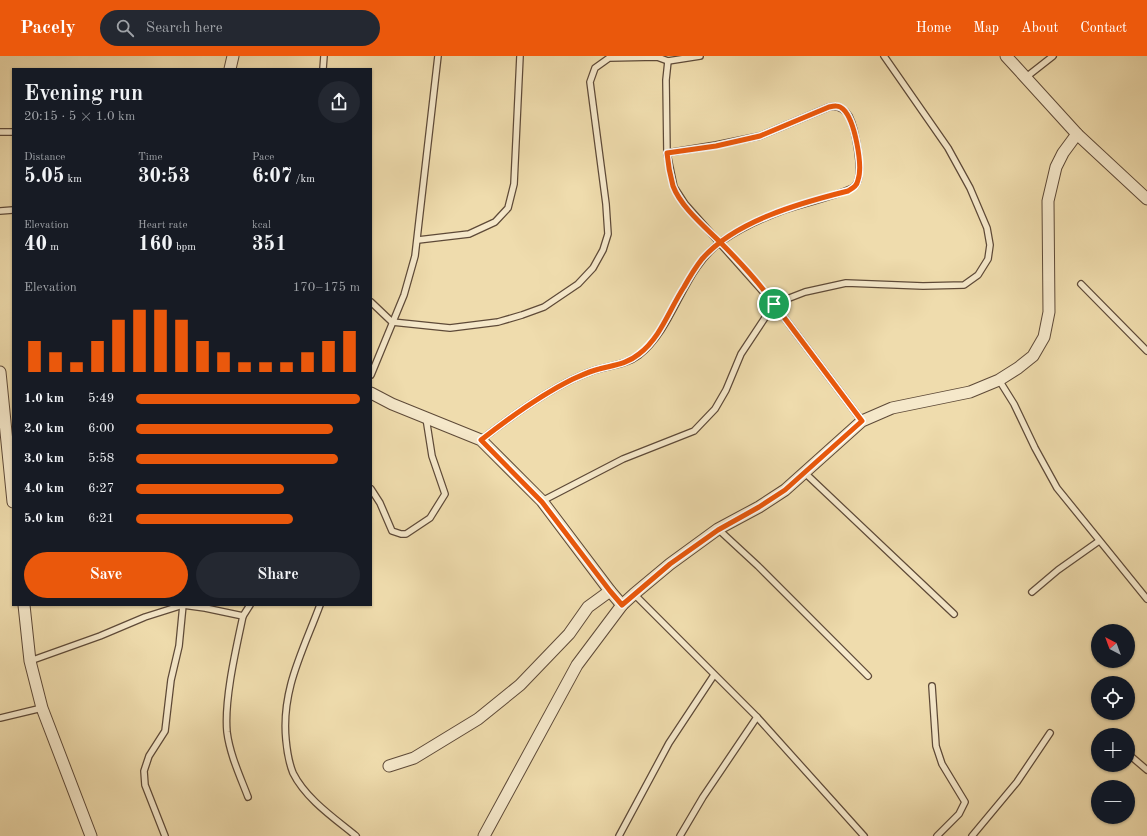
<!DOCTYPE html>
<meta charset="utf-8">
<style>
body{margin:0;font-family:"Old Standard TT",serif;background:#242831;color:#f1f3f6;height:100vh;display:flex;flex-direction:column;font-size:15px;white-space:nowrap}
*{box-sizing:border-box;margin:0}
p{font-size:13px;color:#9ea1a6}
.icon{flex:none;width:22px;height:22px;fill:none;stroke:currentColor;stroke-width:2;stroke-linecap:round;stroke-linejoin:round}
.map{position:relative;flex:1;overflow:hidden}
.drawer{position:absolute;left:12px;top:12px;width:360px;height:538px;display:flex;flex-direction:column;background:#171b24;border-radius:0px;box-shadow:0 1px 3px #0004}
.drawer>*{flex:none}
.needle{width:26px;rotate:319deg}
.tools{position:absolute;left:1091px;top:568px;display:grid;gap:8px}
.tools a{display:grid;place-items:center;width:44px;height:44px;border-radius:50%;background:#171b24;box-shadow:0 1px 3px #0004;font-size:20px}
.pin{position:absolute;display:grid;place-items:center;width:34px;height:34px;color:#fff;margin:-17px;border:2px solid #fff;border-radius:50%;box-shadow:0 1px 4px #0007}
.round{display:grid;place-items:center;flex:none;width:42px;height:42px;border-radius:21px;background:#242831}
.overview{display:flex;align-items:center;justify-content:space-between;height:68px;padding:0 12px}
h1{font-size:22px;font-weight:700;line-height:30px}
.figures{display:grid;grid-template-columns:repeat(3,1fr);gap:6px;height:68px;padding:4px 12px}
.figures div{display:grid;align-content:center}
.figures b{font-size:20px;font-weight:700}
.figures small{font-size:11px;font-weight:400}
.figures p{font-size:11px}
.chart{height:112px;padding:8px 12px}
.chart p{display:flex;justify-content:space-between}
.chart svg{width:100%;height:72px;margin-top:4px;stroke:#ea580c;stroke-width:6}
.primary-button{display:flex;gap:8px;margin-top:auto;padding:8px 12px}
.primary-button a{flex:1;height:46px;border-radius:24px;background:#ea580c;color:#fff;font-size:16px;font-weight:700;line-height:46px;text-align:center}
.primary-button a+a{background:#242831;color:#f1f3f6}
ul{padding:0 12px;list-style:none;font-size:13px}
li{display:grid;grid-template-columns:64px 48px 1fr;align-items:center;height:30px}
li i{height:10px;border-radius:5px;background:#ea580c}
header{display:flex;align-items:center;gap:24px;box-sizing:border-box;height:56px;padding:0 20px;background:#ea580c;color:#fff}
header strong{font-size:19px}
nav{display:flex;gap:22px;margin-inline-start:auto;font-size:14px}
.search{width:280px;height:36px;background:#242831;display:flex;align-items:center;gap:10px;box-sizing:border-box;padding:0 14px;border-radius:22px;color:#9ea1a6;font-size:15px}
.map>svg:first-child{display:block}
</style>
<header>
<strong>Pacely</strong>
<div class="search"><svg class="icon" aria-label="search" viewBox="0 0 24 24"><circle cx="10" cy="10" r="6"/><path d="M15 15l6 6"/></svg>Search here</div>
<nav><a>Home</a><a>Map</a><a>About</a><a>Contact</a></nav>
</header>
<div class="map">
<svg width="1147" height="780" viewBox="0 0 1147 780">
<rect width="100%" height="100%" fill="#efdcad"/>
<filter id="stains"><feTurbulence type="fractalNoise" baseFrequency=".005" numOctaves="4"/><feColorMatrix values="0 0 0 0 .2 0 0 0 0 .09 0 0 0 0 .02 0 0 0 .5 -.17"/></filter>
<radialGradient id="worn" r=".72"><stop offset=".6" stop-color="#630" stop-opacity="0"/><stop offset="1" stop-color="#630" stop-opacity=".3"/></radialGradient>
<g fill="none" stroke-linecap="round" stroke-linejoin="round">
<g stroke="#5e4a38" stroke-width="8">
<g id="service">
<polyline points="323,13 324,0"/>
<polyline points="1025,22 1053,0"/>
<polyline points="0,76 13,76"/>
<polyline points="667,97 674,131 685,148 774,248 805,236 846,227 923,230 964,229 978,219 988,203 990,189 987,172 970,132 948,92 884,0"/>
<polyline points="0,155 13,154"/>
<polyline points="418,184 469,178 495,166 508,152 514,128 520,0"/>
<polyline points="1081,228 1147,295"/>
<polyline points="371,246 392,266 450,272 498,266 522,259 544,251 578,228 593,212 603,194 608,178 606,148 590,26 595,12 609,2 657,1 668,5 700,0"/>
<polyline points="371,319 404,239 415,200 438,0"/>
<polyline points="999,324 1014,348 1035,392 1057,432 1147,543"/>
<path d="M481,384C509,362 539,340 571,324C580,320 590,315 599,313C613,309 627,308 639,299C676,269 682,213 722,185C741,172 762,162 784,154C795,150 850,136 855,130C865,120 855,72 849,60C844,52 838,49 829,51L760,80L716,89L667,97L666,24L668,5"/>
<polyline points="805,417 954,558"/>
<polyline points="371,433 380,447 392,475 401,478 406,478 430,462 445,438 432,400 426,362"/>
<polyline points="542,445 623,403 694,375 715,353 726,334 741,298 774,248 862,365"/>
<polyline points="718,473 758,510 868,620"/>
<polyline points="1032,536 1058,514 1099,485"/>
<polyline points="634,538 757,661 864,780"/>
<path d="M320,549C303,595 281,634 286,684C287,695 289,707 293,717C306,743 334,762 356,780"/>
<path d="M243,560C236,593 224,644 227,676C230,699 240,720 248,741"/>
<polyline points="30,605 100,580 145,561 183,549 205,552 243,560 250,549"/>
<polyline points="932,630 936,690 942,708 965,746 959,758 937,780"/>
<polyline points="0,662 42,652"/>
<polyline points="1133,702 1147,714"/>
<polyline points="165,780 145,729 144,715 149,700 165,675 171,624 179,590 183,549"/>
<polyline points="619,780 669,687 714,619"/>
<polyline points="680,780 703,741 757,661"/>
<polyline points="972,780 1017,726 1050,677"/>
</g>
</g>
<g stroke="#5e4a38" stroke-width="13">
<g id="minor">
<polyline points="1006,0 1077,78 1147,143"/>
<polyline points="230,13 233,0"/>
<polyline points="0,316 13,446"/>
<polyline points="371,337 392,348 481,384 542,445 610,535 622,549"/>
<polyline points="24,549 30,605 42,652 91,780"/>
<polyline points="389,710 414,702 478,663 520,629 569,578 588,551 610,535"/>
<polyline points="484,780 577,609 622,549 634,538 670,508 718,473 759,451 785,434 862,365 892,352 970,336 999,324 1018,312 1033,300 1044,281 1049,256 1048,145 1056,111 1063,97 1077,78"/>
</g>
</g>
<use href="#service" stroke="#f5e8ca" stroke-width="5.5"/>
<use href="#minor" stroke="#f5e8ca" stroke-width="11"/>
</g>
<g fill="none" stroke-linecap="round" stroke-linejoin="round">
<g stroke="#fff" stroke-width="8">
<path id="route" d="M774,248C759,226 739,205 720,186C704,170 681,151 673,130C670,119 668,108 667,97L716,90L760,80L829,51C834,50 839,49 843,53C855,64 863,110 858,124C857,130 853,132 848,135C800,147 735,165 702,203C695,212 689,222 684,231C669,254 661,281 639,298C627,308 614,309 599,313C590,315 580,320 571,324C539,340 509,362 481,384L542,446L610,535L622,549L670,508L718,474L759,451L785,434L862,365L774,248"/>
</g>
<use href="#route" stroke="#ea580c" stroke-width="5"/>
</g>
<rect width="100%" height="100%" filter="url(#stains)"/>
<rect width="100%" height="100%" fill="url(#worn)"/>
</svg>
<div class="tools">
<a><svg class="needle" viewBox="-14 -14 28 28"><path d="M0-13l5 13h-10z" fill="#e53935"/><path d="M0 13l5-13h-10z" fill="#9ea1a6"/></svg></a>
<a><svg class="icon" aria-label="locate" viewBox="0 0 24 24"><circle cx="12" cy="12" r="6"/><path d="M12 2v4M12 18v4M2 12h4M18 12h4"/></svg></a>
<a>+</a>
<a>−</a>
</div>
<div class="pin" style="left:774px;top:248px;background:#1e9e55"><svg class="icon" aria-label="arrive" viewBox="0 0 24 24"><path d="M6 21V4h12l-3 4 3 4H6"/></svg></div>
<section class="drawer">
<div class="overview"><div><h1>Evening run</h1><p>20:15 · 5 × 1.0 km</p></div><a class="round"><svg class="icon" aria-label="share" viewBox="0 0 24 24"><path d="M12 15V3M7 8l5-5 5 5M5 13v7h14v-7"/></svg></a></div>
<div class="figures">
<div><p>Distance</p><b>5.05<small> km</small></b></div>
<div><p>Time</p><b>30:53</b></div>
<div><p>Pace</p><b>6:07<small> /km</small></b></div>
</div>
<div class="figures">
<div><p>Elevation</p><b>40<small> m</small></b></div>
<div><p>Heart rate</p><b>160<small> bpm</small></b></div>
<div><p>kcal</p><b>351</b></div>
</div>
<div class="chart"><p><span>Elevation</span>170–175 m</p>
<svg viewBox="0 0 160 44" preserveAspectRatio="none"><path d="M5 44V25M15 44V32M25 44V38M35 44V25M45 44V12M55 44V6M65 44V6M75 44V12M85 44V25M95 44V32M105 44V38M115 44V38M125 44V38M135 44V32M145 44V25M155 44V19"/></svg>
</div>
<ul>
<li><b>1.0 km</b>5:49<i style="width:100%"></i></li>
<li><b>2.0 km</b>6:00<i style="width:88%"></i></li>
<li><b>3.0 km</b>5:58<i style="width:90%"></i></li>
<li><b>4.0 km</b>6:27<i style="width:66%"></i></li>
<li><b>5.0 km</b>6:21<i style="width:70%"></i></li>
</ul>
<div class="primary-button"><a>Save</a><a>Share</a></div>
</section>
</div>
